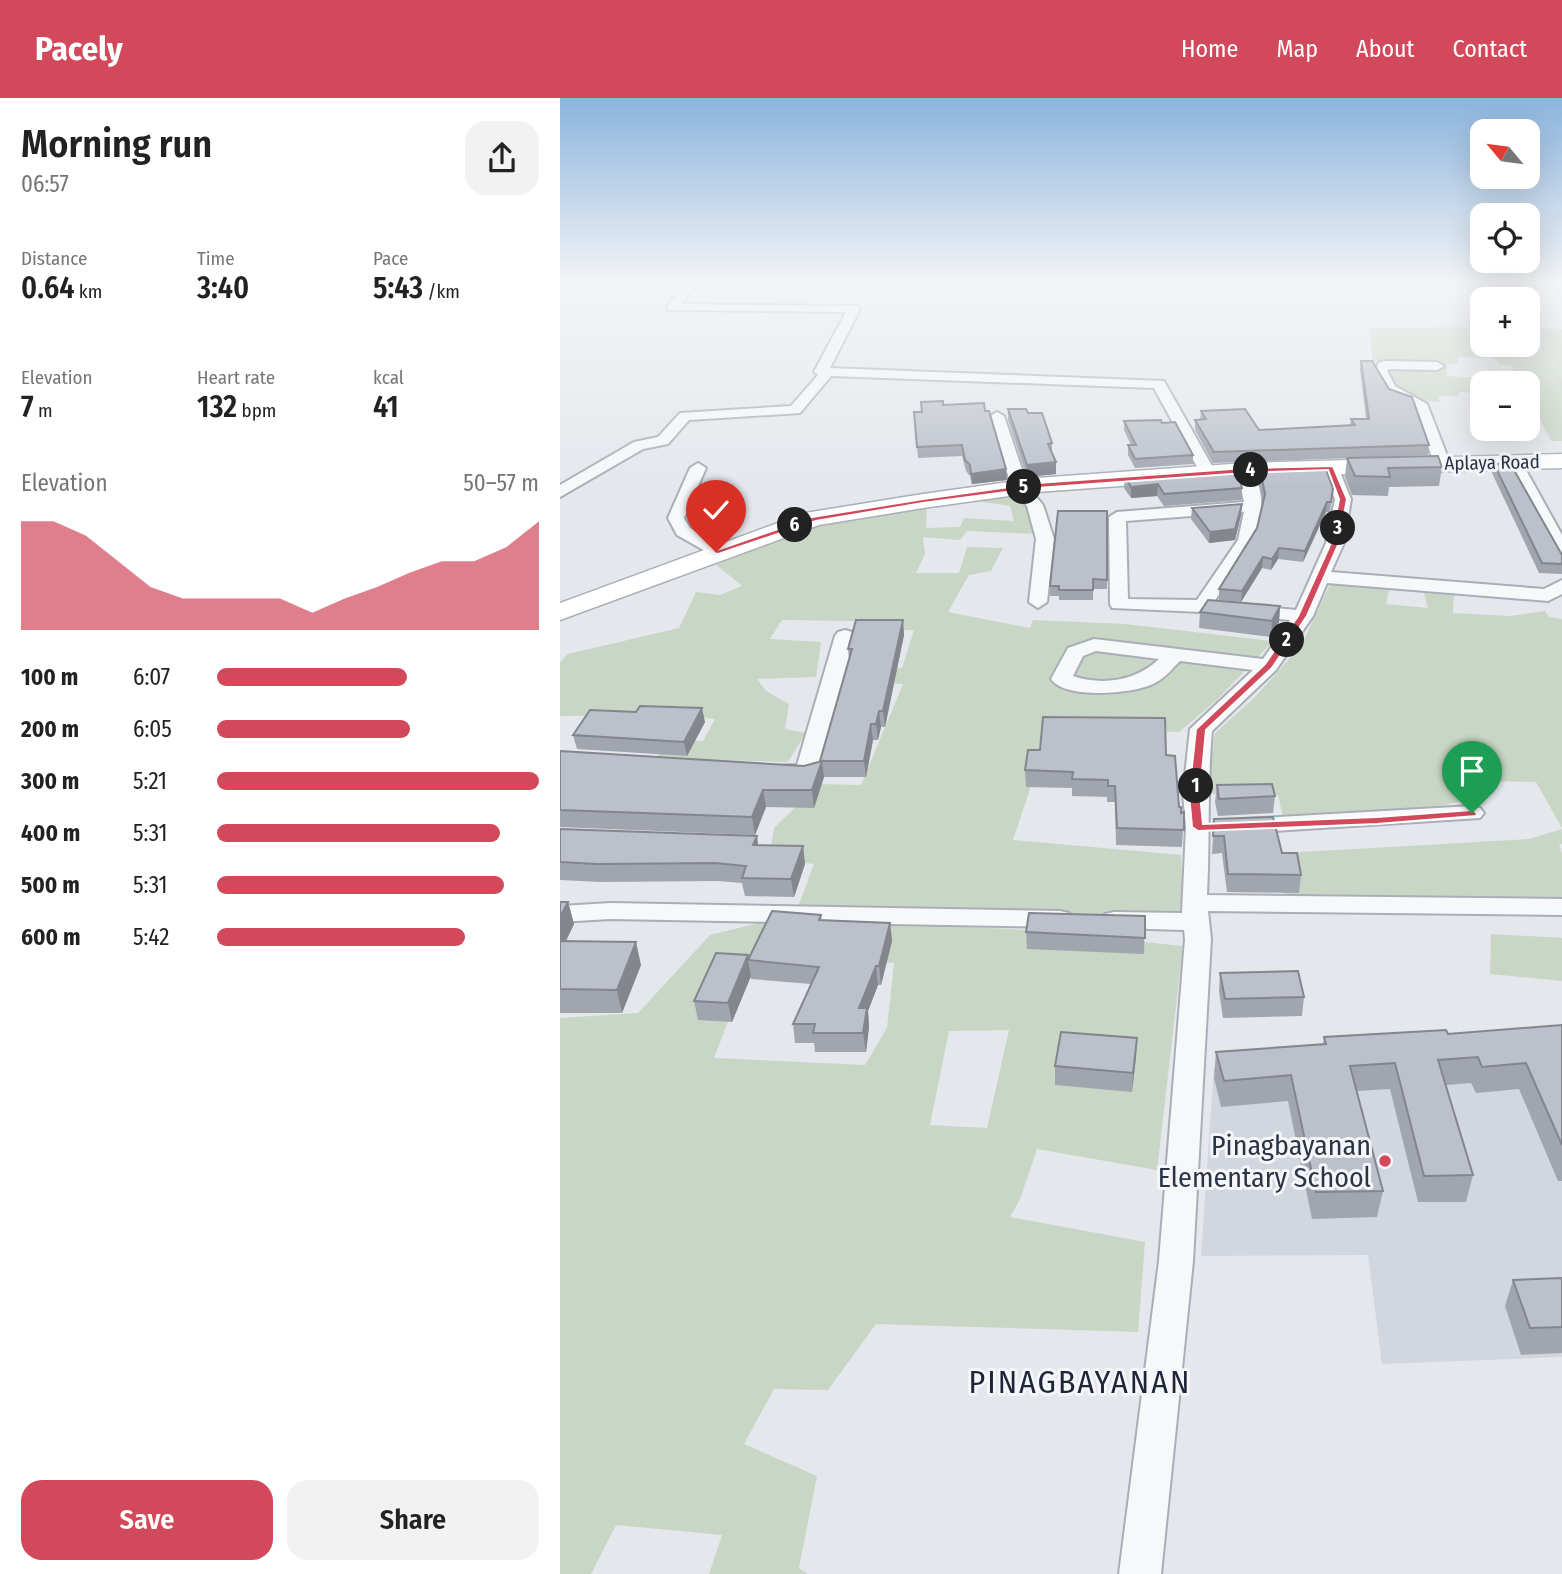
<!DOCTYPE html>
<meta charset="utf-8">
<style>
body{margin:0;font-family:"Fira Sans Condensed",sans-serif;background:#f2f2f2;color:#222;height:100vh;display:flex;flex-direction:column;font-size:26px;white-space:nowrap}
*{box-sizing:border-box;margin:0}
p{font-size:23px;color:#767676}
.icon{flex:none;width:38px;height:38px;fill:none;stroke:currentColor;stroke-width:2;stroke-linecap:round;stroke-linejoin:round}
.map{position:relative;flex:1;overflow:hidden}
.panel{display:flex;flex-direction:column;background:#fff;width:560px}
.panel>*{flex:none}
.needle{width:46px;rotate:299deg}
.controls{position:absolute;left:910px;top:21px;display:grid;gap:14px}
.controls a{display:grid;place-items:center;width:70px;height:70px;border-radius:14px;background:#fff;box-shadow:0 7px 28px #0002;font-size:35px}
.pin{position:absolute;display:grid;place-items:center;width:60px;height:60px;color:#fff;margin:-72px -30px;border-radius:50% 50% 50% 0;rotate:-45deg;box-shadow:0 0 7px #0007}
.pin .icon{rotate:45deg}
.km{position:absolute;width:35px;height:35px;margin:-18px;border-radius:50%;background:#222;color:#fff;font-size:19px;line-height:35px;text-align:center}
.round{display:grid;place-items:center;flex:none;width:74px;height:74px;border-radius:21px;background:#f2f2f2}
.summary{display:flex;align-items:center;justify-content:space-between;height:119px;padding:0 21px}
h1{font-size:38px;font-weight:600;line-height:52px}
.figures{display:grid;grid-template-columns:repeat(3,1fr);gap:10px;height:119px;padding:7px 21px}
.figures div{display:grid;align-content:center}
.figures b{font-size:30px;font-weight:600}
.figures small{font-size:19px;font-weight:400}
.figures p{font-size:19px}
.chart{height:196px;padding:14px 21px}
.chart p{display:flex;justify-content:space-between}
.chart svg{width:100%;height:126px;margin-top:7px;fill:#d1495b;opacity:.7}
.cta{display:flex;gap:14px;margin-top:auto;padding:14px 21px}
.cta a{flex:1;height:80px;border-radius:21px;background:#d1495b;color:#fff;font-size:28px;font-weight:600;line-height:80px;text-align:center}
.cta a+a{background:#f2f2f2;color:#222}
ul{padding:0 21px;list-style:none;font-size:23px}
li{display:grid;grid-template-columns:112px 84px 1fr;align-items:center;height:52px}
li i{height:18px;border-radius:9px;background:#d1495b}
header{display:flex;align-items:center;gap:42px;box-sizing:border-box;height:98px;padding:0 35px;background:#d1495b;color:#fff}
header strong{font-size:33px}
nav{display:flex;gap:38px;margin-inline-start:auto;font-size:24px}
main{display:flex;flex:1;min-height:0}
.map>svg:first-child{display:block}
</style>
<header>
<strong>Pacely</strong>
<nav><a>Home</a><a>Map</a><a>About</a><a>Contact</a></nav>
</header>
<main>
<section class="panel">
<div class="summary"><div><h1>Morning run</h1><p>06:57</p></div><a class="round"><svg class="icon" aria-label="share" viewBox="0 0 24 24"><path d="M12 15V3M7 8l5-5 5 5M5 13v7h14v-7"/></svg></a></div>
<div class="figures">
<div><p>Distance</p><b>0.64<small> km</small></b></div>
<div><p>Time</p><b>3:40</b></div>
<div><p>Pace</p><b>5:43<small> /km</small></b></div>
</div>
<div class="figures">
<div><p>Elevation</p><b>7<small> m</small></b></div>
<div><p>Heart rate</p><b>132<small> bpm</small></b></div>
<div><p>kcal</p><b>41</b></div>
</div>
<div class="chart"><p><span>Elevation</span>50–57 m</p>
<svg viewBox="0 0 160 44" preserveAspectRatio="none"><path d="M0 44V6L10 6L20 11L30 20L40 29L50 33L60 33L70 33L80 33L90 38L100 33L110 29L120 24L130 20L140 20L150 15L160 6V44z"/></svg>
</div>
<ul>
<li><b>100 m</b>6:07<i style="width:59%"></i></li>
<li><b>200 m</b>6:05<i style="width:60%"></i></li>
<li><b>300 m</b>5:21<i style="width:100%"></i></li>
<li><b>400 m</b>5:31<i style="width:88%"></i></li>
<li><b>500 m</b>5:31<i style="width:89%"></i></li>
<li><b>600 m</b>5:42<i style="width:77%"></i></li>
</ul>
<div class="cta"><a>Save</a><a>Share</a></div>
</section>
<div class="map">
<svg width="1002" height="1476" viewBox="0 0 1002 1476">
<rect width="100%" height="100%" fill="#e4e7ec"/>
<polygon fill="#d2d6de" points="1002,946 1002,1259 822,1266 808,1157 641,1158 654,969"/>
<g fill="#c9d6c5" fill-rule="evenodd">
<polygon points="922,229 922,247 968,247 968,230 1002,231 1002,343 991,343 968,298 968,285 961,285 951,267 940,266 933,260 898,259 898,266 887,266 887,278 919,280 922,296 900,294 898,298 878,298 880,304 831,300 813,263 809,230"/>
<polygon points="454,393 467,405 478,436 407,433 400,442 363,439 365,456 356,475 399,475 407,449 443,450 431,473 409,477 388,514 470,530 473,522 565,526 713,543 657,602 619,634 491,628 453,742 621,757 624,818 238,809 254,766 209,761 214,730 259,686 301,687 343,586 281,582 282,570 342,570 354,532 296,532 295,523 222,522 210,541 261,544 256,579 197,581 206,593 229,606 225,631 246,635 228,664 95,660 112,644 143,643 155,621 127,617 0,618 0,564 8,556 119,530 136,494 160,497 182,488 148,460 253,424 367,406 366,430 400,429 404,420 454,423 450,408 423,404 422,398"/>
<polygon points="772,482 830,487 826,506 868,510 863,491 894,495 893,515 950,518 985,513 989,519 1002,521 1002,730 976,684 912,683 915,700 863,712 723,719 718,697 646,696 655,635 694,600 741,548"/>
<polygon points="1002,731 1002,746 999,746 1002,756 1002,800 724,801 724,755 969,741"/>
<path d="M228,822L454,831L623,848L597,1072L477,1051L460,1101L450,1119L585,1144L578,1234L316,1226L268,1292L214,1291L184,1346L257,1378L239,1470L248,1476H149L162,1437L56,1427L31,1476H0V920L78,915L150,837L207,823L154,960L305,967L327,930L334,865L264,863ZM449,932L427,1030L370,1027L389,933Z"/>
<polygon points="931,836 1002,840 1002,883 930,876"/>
</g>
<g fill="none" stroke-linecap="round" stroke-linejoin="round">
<g stroke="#a9aeb7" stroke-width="4">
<g id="street">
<polygon points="126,184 137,184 122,206 298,208 300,211 270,270 604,283 656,375 654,378 642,378 594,290 271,278 240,315 129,322 108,346 83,351 0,399 0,387 74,344 98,339 120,315 231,308 258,277 254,274 286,214 109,212 107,209"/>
<polygon points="825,263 877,264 884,268 877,272 829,271 827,273 835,288 867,306 890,365 888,368 882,370 874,365 854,308 824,294 813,273 820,264"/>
<polygon points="437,314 444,318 468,389 483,407 494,441 487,504 478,510 469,504 476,441 467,408 452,390 430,318"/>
<polygon points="953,358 961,363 1002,437 1002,458 993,453 945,363"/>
<path d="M770,364L778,369L791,401L784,445L771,474L984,491L1002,482V496L988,503L767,485L753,518L716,572L652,633C647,688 650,742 647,797L1002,801V817L648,813L651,841L633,1163L601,1476H559L599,1163L625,841L624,832L554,830L545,828L541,822L545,816L554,814L622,815L626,729L623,696L630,631L693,572L620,563C612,571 605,580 595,585C575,596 505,602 491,581L508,550L534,541L703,561L730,522L642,514L552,510L550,506L549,419L557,414L684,404L677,372L685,367L691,369C720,421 682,462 654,504L736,512L766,445L775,401L762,369ZM684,414L678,442L637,502L568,501L566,423ZM536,553L599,561C576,583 543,588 513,578L523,558Z"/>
<polygon points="138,365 146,370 124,420 130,430 162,450 165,454 162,458 156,459 117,437 108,420 130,370"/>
<polygon points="285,532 292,534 295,538 257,675 254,680 246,682 213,678 210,673 213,668 237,667 275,538 278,534"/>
<polygon points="912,708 920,710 924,715 920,720 684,735 675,733 672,728 675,723 684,721"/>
<polygon points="50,805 500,813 509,815 513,821 509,827 500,829 50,821 0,824 0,808"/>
</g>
</g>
<g stroke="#a9aeb7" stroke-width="3">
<polygon id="secondary" points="1002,356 1002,370 685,379 477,394 363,410 259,427 0,522 0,505 245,415 363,396 477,380 685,365"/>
</g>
<use href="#street" fill="#f7f8fa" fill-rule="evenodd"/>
<use href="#secondary" fill="#fff" fill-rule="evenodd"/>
</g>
<g fill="#a1a5ae">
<polygon points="801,263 829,291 869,347 868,357 653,365 635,332 635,322 640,322 641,313 699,332 790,327 791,321 806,321 800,272"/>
<polygon points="383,307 447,382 412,386 410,378 406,373 402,358 358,360 354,314 362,314"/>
<polygon points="448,311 468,315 492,345 492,355 496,364 496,376 467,379 448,322"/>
<polygon points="564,323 602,325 633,357 633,366 575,370 568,357 568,347 571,347 564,332"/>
<polygon points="787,360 882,369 879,388 829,389 828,398 792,397 785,379"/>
<polygon points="934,366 1002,457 1002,476 979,475 932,375"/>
<polygon points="700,371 773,390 770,414 766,414 743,464 718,461 711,472 702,470 681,504 659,502 659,491 697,430 703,403 699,381"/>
<polygon points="565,379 682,390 681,402 604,408 597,398 571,400 564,390"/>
<polygon points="682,406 681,417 675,442 649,445 631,421 632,410"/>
<polygon points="498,413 547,482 547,491 533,491 533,502 499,502 499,498 490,498 490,488"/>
<polygon points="720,508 719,524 711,539 639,530 640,514"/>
<polygon points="343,522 344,537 325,629 321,629 318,642 313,642 306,679 264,679 254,710 206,709 195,737 0,729 0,653 244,668 260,663 289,562 288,551"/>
<polygon points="145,624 127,658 17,651 13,637"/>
<polygon points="606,657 619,709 621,715 624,714 622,749 556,747 555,704 547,704 547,699 512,698 512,690 466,689 465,672"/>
<polygon points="657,687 715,698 713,715 658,718 655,704"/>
<polygon points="654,721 722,755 741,777 739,795 667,794 662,755 652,756"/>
<polygon points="0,731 197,738 198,747 243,748 245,766 234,799 185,798 182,785 158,783 41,784 0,782"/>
<polygon points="8,804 14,826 6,843 81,867 62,915 0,915 0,819"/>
<polygon points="261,817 262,822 330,825 332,843 321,887 318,887 308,913 309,929 306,954 255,954 254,945 235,945 233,926 251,886 191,881 191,878 172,924 138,922 134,903 188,857 189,860"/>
<polygon points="585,818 584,856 467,851 466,834"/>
<polygon points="660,875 744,899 742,918 663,920 659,893"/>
<polygon points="1002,927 1002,1083 998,1083 959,991 916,995 911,985 886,987 913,1077 906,1104 858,1104 830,991 797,993 823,1093 817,1119 752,1121 728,1003 661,1009 654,980 656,954 763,946 764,939 888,936"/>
<polygon points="576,959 572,994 495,987 495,968"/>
<polygon points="1002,1180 1002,1255 961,1257 945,1208 953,1182"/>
</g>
<g fill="#83868d">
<polygon points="496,364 496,376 467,379 467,367"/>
<polygon points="446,371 447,382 412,386 411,376"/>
<polygon points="598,386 597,398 571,400 571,389"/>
<polygon points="767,404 766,414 743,464 745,453"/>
<polygon points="682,406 681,417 675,442 649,445 650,434"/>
<polygon points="719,450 718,461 711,472 712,461"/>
<polygon points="703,459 702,470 681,504 682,493"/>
<polygon points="720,508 719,524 711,539 712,523"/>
<polygon points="343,522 344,537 325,629 323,613"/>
<polygon points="142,610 145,624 127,658 124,644"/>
<polygon points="319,613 321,629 318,642 316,626"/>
<polygon points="311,626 313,642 306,679 304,663"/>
<polygon points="262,663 264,679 254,710 252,692"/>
<polygon points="203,692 206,709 195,737 192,719"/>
<polygon points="197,738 199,755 193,747"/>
<polygon points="243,748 245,766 234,799 231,781"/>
<polygon points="8,804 14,826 0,855 0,819"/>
<polygon points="330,825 332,843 321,887 319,868"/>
<polygon points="76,844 81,867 62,915 57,892"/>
<polygon points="188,857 189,862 188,862 191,878 172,924 168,905"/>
<polygon points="316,868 318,887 308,913 309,929 306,954 299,910"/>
<polygon points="577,940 576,959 572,994 573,975"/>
</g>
<g fill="#bbc0ca" stroke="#83868d" stroke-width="2">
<polygon points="801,263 812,263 829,291 852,299 869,347 654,354 635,322 646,321 641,313 685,311 699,332 795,327 791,321 809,321"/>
<polygon points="383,303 383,307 424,305 425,313 429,313 446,371 411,376 410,367 405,362 402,347 357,349 354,314 362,314 361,304"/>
<polygon points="448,311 466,311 468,315 482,315 492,345 488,346 496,364 467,367"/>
<polygon points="601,322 602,325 615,324 633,357 575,361 568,347 576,347 564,323"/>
<polygon points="878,358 882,369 828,370 830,379 795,378 787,360"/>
<polygon points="950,365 1002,457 1002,466 982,465 934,366"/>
<polygon points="765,369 773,390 771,404 767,404 745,453 719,450 712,461 703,459 682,493 659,491 697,430 705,396 700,371"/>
<polygon points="677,371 682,390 604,396 598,386 571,389 565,379"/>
<polygon points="682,406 675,431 650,434 632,410"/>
<polygon points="498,413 547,413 547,482 533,481 533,492 499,492 499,488 490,488"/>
<polygon points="648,502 720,508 712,523 640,514"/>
<polygon points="296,522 343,522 323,613 319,613 316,626 311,626 304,663 260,663 292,551 288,551"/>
<polygon points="80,608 142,610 124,644 13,637 30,612 76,614"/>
<polygon points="483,619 605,620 606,657 615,658 619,709 621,709 621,715 624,714 624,732 557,730 555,688 548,688 548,682 512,681 513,674 465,672 468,652 480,652"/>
<polygon points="0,653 244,668 262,663 252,692 203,692 192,719 0,712"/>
<polygon points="712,686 715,698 659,701 657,687"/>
<polygon points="713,719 722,755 737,755 741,777 668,776 664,738 653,738 654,721"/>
<polygon points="0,731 197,738 193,747 243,748 231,781 182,780 186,768 155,765 37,766 0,764"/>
<polygon points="0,804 8,804 0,819"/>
<polygon points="212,813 261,817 259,822 330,825 319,868 316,868 299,910 307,910 303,935 253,935 255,926 233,926 259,869 188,862"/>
<polygon points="469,815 585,818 585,840 466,834"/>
<polygon points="0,843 76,844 57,892 0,891"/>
<polygon points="156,855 188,857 168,905 134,903"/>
<polygon points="738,873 744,899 665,901 660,875"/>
<polygon points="1002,927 1002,1047 966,965 922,969 918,959 878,962 913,1077 864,1078 835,965 790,968 823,1093 756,1094 731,977 664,983 656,954 766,946 764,939 886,932 888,936"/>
<polygon points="501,934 577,940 573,975 495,968"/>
<polygon points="1002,1180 1002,1229 970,1230 953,1182"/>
</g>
<linearGradient id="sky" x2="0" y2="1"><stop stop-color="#8bb4dd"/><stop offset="0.47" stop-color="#f3f4f6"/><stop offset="1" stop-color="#f3f4f6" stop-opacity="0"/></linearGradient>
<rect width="1002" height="391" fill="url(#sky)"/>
<polygon fill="#d1495b" stroke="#fff" stroke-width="2" points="773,368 787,401 779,445 747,518 712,570 646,632 640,696 643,726 817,719 912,712 917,715 916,718 817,726 638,733 632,729 629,696 636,631 705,566 738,518 771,445 779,401 768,372 685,375 477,390 363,405 256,423 158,456 151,454 252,419 363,401 477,385 685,370"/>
<circle fill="#d1495b" stroke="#f4f6f9" stroke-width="2.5" cx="825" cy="1063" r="7"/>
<g text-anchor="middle" stroke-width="6" stroke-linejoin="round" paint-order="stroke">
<g font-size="19" fill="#2b3445" stroke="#f4f6f9">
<text transform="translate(932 364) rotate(-1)" y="7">Aplaya Road</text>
</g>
<g font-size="28" fill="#2b3445" stroke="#f4f6f9" text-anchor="end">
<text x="811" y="1057">Pinagbayanan<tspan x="811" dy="32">Elementary School</tspan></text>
</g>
<g font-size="32" letter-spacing="2" fill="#1d2536" stroke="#f4f6f9">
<text x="520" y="1295">PINAGBAYANAN</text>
</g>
</g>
</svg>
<div class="controls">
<a><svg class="needle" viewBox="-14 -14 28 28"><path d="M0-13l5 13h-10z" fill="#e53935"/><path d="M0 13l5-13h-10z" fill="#767676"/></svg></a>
<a><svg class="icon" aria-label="locate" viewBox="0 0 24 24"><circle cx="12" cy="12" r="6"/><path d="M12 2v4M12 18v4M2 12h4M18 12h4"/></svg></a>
<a>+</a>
<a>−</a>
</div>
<div class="pin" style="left:912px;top:715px;background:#1e9e55"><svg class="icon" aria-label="arrive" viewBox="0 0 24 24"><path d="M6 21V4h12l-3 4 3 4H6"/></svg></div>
<div class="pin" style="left:156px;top:454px;background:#d93025"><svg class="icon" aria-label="check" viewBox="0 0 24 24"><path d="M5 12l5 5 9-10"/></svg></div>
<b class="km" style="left:636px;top:688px">1</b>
<b class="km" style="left:727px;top:542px">2</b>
<b class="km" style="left:778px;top:430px">3</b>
<b class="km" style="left:691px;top:372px">4</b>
<b class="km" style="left:464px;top:389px">5</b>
<b class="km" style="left:235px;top:427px">6</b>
</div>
</main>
